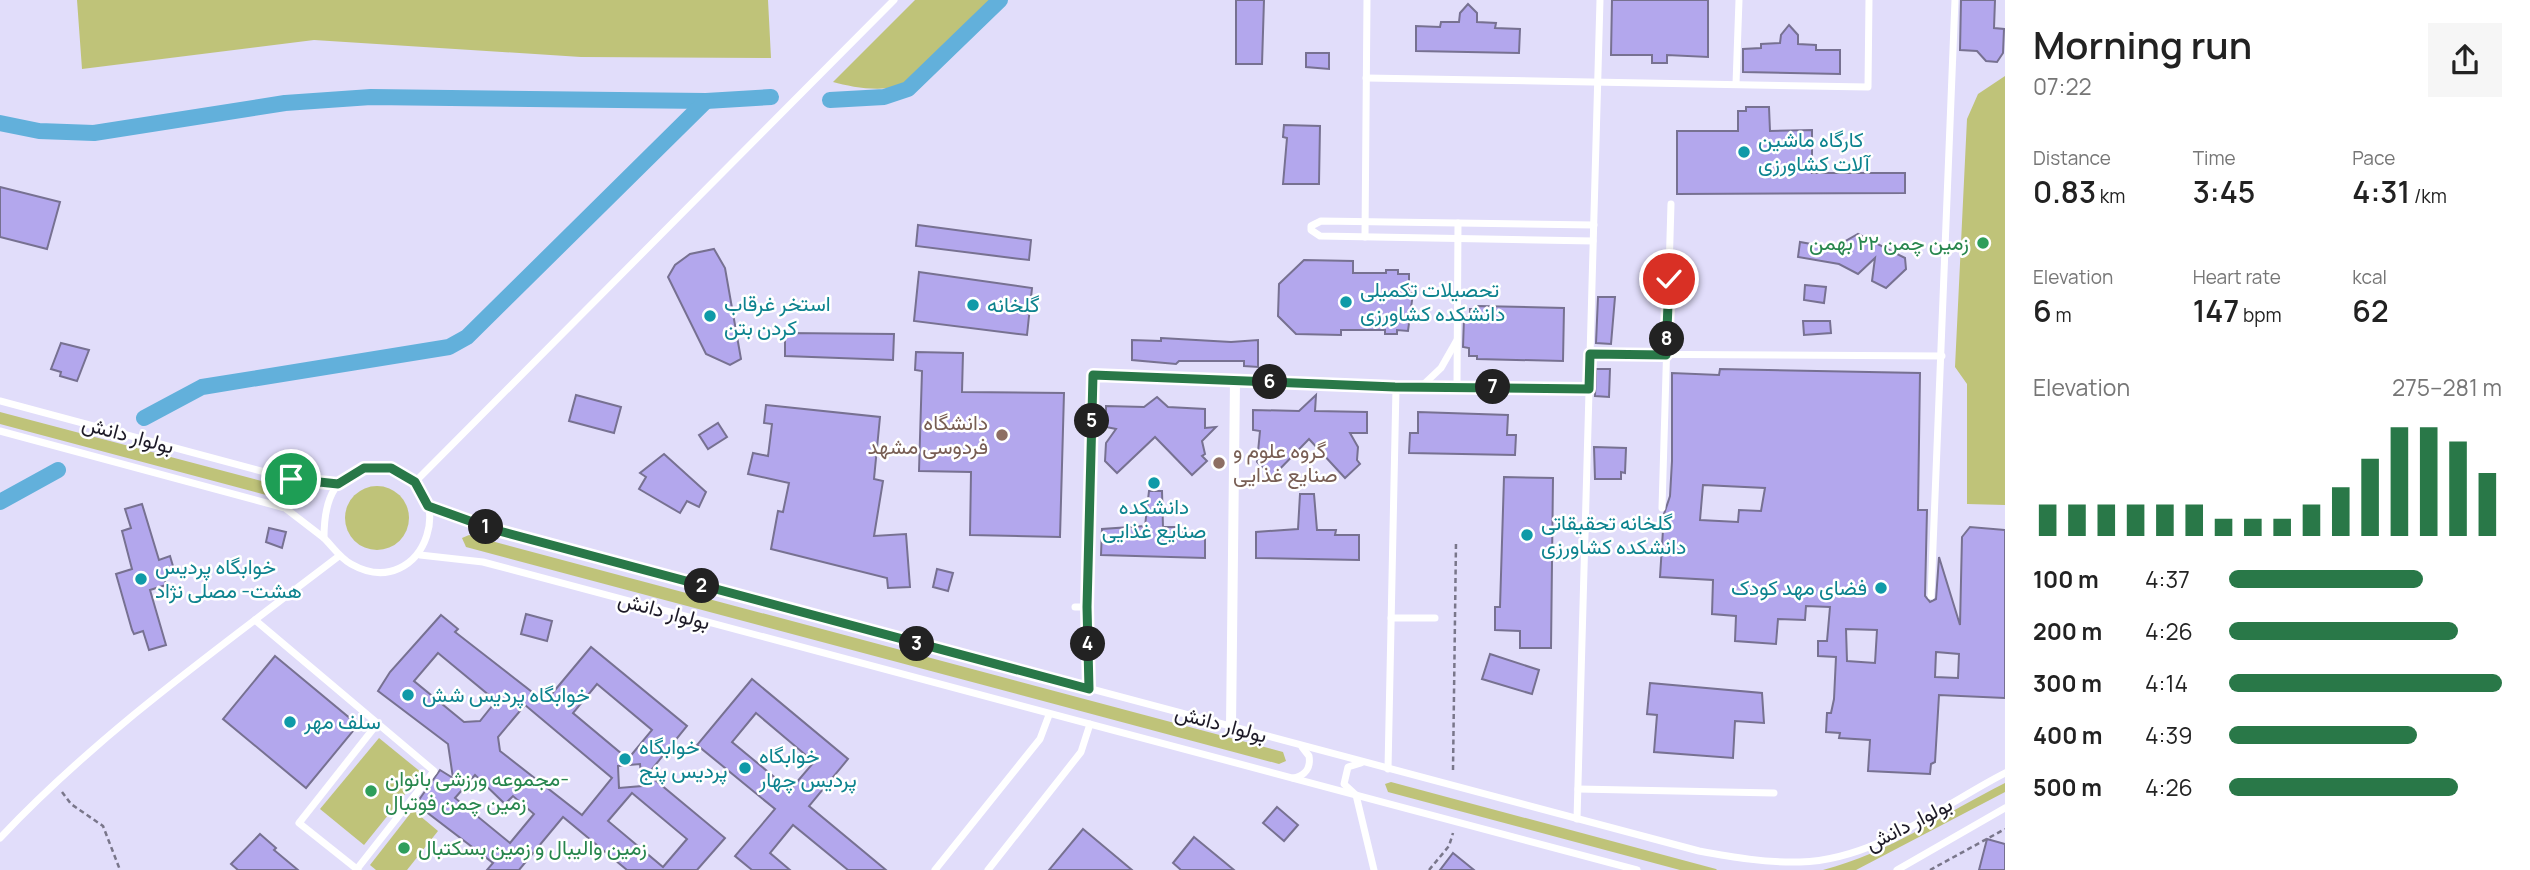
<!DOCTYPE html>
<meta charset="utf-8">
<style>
body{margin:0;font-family:Manrope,Vazirmatn,sans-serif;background:#f6f6f6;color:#222;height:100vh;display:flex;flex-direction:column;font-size:26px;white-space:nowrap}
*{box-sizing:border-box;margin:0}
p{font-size:23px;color:#767676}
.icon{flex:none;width:38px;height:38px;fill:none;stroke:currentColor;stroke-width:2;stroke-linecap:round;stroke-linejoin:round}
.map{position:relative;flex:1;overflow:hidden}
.panel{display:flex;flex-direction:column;background:#fff;width:525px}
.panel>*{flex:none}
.pin{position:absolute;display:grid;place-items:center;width:60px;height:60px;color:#fff;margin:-30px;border:4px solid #fff;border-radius:50%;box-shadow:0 2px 7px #0007}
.km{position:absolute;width:35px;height:35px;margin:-18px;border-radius:50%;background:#222;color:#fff;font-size:19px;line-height:35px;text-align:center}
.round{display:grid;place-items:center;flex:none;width:74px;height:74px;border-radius:0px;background:#f6f6f6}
.overview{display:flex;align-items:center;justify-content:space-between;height:119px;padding:0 28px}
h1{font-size:38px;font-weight:600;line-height:52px}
.figures{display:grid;grid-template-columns:repeat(3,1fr);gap:10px;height:119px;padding:7px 28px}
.figures div{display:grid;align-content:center}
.figures b{font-size:30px;font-weight:600}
.figures small{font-size:19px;font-weight:400}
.figures p{font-size:19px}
.chart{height:196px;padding:14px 28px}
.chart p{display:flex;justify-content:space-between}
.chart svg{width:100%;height:126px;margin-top:7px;stroke:#297848;stroke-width:6}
ul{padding:0 28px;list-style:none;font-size:23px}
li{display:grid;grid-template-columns:112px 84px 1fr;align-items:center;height:52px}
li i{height:18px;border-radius:9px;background:#297848}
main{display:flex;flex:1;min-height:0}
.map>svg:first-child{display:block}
</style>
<main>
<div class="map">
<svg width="2005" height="870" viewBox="0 0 2005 870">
<rect width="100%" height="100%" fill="#e1ddfa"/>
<g fill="#bfc379">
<polygon points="77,0 768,0 771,58 581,57 314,40 82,69"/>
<path d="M915,0H991C973,18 919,80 898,86C879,92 851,87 833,82Z"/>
<polygon points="2005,76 2005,505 1967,504 1967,384 1955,367 1967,119 1978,94"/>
<polygon points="0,412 284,487 288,496 281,499 0,424"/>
<circle cx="377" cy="518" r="32"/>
<polygon points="469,535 1283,752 1286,761 1279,764 466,547 462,538"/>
<polygon points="379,738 422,773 364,845 320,809"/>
<polygon points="1391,782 1716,869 1717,870 1680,870 1388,792 1385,784"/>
<path d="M2005,783V792L1856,870H1823C1889,853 1945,813 2005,783Z"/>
<polygon points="413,810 438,831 407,870 376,870 370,865"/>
</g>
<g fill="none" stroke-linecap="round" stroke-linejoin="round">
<g stroke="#62b0db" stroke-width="16">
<polyline points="830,100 884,97 908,89 1000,0"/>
<polyline points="0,123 39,131 94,133 285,103 371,97 706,101 771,97"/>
<polyline points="144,418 202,387 449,347 467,337 706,101"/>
<polyline points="0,502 58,470"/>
</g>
</g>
<g fill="#b3a7ed" stroke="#777191" stroke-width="2" fill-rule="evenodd">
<polygon points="1236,0 1264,0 1262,64 1236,64"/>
<polygon points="1612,0 1708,0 1708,57 1667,55 1667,63 1652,63 1652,55 1611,55"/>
<polygon points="1961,0 1995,0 1994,28 2004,29 2003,53 1997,62 1986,61 1977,51 1960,50"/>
<polygon points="1468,4 1477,13 1477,22 1496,23 1495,28 1520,29 1519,53 1416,51 1416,26 1440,27 1441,22 1459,22 1460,13"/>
<polygon points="1789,25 1798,35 1798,44 1816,45 1816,50 1840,50 1840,74 1743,72 1743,49 1761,48 1761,44 1780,43 1781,35"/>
<polygon points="1306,53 1329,53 1329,69 1306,67"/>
<polygon points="1746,107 1769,107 1770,131 1812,130 1812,173 1905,173 1905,193 1677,194 1677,131 1738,131 1738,111 1746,111"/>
<polygon points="1284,125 1320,126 1319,184 1283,184 1287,138 1283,137"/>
<polygon points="0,187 60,202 47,249 0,237"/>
<polygon points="918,225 1031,240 1029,260 916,246"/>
<polygon points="1858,234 1905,258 1906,269 1886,288 1872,281 1875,258 1858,274 1839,264 1798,257 1800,242 1833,248"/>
<polygon points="714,249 725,268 741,359 730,365 706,354 668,277 675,265 690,254"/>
<polygon points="1304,260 1353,261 1353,273 1386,273 1386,270 1398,270 1398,274 1409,274 1409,293 1413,293 1408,331 1397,330 1397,334 1385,334 1385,330 1341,330 1341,335 1296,334 1278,316 1279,284"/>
<polygon points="919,272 1032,288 1027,335 914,321"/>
<polygon points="1805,285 1826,287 1824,303 1804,300"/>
<polygon points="1598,297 1615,297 1611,344 1596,343"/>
<polygon points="1478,306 1564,308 1563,361 1477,359 1477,356 1469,356 1469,348 1463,347 1464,317 1470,317 1470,309 1478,309"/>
<polygon points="1803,321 1830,321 1831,333 1804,335"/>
<polygon points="785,333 894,334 893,360 785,356"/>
<polygon points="1161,338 1231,342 1258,340 1258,367 1244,366 1244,361 1179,361 1176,364 1132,360 1132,340 1161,341"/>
<polygon points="61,343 89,350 77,381 60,376 61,372 51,369"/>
<polygon points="916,352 963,353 962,392 1064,393 1060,537 970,535 971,472 919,471 922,371 915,370"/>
<polygon points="1596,369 1610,369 1609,397 1595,396"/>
<path d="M1720,369L1920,373L1918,510H1927L1925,596L1930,602L1936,599L1939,557L1960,625L1962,537L1970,527L2005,530V698L1939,695L1935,762L1931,764L1930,774L1868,771L1870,740L1839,738L1840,733L1826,732L1827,713H1831L1834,699L1836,657L1818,656V641H1827L1830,607L1806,606L1805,620L1778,619L1776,644L1735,641L1736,616L1712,614L1713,580L1660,577L1664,514L1670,496L1672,461V373L1719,375ZM1703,485L1765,488L1761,511L1739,510L1738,522L1700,520ZM1846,629L1877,630L1875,663L1847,661ZM1936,652L1959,654L1958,678L1935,677Z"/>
<polygon points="576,395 621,407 614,433 569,421"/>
<polygon points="1316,395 1315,411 1367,412 1367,433 1350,433 1358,447 1357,460 1360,464 1345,478 1309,439 1272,477 1257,462 1260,431 1253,430 1253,410 1299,411"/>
<polygon points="1157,397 1168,407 1205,409 1205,428 1216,427 1202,441 1205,454 1202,456 1207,461 1192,475 1155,437 1117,473 1105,461 1106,443 1116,429 1106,427 1106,406 1144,407"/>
<polygon points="766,405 880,417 874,479 883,481 874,536 906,534 910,587 888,588 887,578 771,549 778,511 783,512 789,483 748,474 753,453 768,456 772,424 764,423"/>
<polygon points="1418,412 1508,415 1507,435 1516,435 1515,455 1409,453 1410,433 1418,433"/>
<polygon points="718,423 727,437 708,449 699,435"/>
<polygon points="1594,447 1626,448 1625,473 1621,472 1621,479 1595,479"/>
<polygon points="664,454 706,492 699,507 687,501 680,513 639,489 646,477 640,473"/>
<polygon points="1504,477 1553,478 1551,648 1520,648 1520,631 1495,630 1495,607 1500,607"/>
<polygon points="1149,491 1162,491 1163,527 1181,527 1181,532 1205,532 1205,558 1101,555 1102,529 1145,526"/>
<polygon points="1300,494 1314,494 1317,530 1336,530 1335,535 1359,535 1359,560 1256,558 1256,532 1298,529"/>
<polygon points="142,504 159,560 170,556 175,573 164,577 166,585 150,590 166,645 149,650 143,631 134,634 132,630 116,574 132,569 122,531 131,528 125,509"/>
<polygon points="269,528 286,532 282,548 266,542"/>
<polygon points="937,569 953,573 948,591 933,587"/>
<polygon points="526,614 552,621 547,641 521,634"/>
<path d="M441,615L458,629L455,632L545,702L591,647L687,726L648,774L725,838L697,870H627L563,817L519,870H487L493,863L416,804L440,770L453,778L448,744L378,691L390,672ZM438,653L496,701L480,721L464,722L414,681ZM597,684L652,730L628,759L573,713ZM525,705L612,778L582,815L500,751L498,737ZM640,764L642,786L619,788L618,766ZM475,775L505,804L513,796L534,814L510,843L455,798ZM632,793L687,839L663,867L608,821Z"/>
<polygon points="1490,654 1539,670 1532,694 1482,679"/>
<polygon points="275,656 358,725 306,788 223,719"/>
<path d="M752,679L848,759L809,806L886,870H848L793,825L770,853L790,870H752L735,856L775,809L697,745ZM756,713L814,762L790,790L732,742Z"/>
<polygon points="1650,683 1762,693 1764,723 1735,721 1733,758 1654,752 1657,715 1647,714"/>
<polygon points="1277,807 1298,825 1284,841 1263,823"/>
<polygon points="1083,829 1132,870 1049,870"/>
<polygon points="260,834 276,848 274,850 298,870 238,870 231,864"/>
<polygon points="1194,837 1234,870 1181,870 1173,863"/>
<polygon points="1987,839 2005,844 2005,870 1979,870"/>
<polygon points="1453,853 1474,870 1440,870"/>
</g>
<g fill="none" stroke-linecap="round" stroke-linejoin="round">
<g stroke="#79768a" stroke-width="2.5" stroke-dasharray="5 3.5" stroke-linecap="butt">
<polyline points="1453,770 1456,542"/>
<polyline points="62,792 71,804 103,826 120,870"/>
<polyline points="1429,870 1449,846 1453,833"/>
<polyline points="1930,870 2005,829"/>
</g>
<g stroke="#fff" stroke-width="7">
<polyline points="1366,78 1868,87 1869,0"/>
<polyline points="1736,84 1739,0"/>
<polyline points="1365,237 1367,0"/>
<polyline points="1593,241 1320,236 1311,230 1311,226 1321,221 1594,225"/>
<polyline points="1590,354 1942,356"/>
<polyline points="1423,385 1441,368 1457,340"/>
<polyline points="1457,386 1458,223"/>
<polyline points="0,401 291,479 338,484"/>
<polyline points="0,431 285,508 324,538"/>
<path d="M378,466C470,479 425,606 351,564C340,558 333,547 324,538C324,498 334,472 378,466Z"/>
<polyline points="415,482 894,0"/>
<path d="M428,506L492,529L1699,851C1732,857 1766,863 1800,862C1877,860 1940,806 2005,773"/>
<polyline points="1662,508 1671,204"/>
<polyline points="420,555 483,562 1637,870"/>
<polyline points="1931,596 1955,0"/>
<polyline points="1075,607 1087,607"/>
<polyline points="1391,618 1435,618"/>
<polyline points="255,620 434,771 357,869"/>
<polyline points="1089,689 1087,607 1093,375 1396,387 1589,389"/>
<polyline points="1361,763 1348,767 1344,784 1356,795 1374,870"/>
<polyline points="1388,769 1396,387"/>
<path d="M1293,778C1305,776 1311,768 1309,756L1302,747"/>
<polyline points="1578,789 1774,793"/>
<polyline points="1577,819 1600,0"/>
<path d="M0,838C101,731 223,645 339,556"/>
<polyline points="358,870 299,823 377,724"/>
<polyline points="935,870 1040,739 1049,715"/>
<polyline points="988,870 1081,752 1090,724"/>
<polyline points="1897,870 2005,808"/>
</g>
<polyline stroke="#fff" stroke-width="10" points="1231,726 1235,381"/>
</g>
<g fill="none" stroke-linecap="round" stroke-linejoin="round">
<g stroke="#fff" stroke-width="14">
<polyline id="route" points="291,479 338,484 364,468 391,468 415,482 428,506 492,529 1089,689 1087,607 1093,375 1395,387 1589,389 1590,354 1666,355 1669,279"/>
</g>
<use href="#route" stroke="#297848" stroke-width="9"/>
</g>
<g fill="#0f9aa8" stroke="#fff" stroke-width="2.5">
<circle cx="1744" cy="152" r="7"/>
<circle cx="1346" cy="302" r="7"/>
<circle cx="973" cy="305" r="7"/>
<circle cx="710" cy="316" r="7"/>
<circle cx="1154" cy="483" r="7"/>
<circle cx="1527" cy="535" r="7"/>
<circle cx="141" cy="579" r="7"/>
<circle cx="1881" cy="588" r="7"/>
<circle cx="408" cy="695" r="7"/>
<circle cx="290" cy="722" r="7"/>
<circle cx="625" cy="759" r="7"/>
<circle cx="745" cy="768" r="7"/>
</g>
<g fill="#2e9e5b" stroke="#fff" stroke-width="2.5">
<circle cx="1983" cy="243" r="7"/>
<circle cx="371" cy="791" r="7"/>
<circle cx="404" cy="848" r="7"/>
</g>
<g fill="#8d6e63" stroke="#fff" stroke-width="2.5">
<circle cx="1002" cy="435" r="7"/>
<circle cx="1219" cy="463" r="7"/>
</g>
<g text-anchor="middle" stroke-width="5" stroke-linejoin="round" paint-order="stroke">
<g font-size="21" fill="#0d838f" stroke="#fff" text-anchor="start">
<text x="1758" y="147">کارگاه ماشین<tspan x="1758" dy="24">آلات کشاورزی</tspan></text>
<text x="1360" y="297">تحصیلات تکمیلی<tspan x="1360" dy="24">دانشکده کشاورزی</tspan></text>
<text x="724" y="311">استخر غرقاب<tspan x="724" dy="24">کردن بتن</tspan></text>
<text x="987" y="312">گلخانه</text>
<text x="1154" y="514" text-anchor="middle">دانشکده<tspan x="1154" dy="24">صنایع غذایی</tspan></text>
<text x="1541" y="530">گلخانه تحقیقاتی<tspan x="1541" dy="24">دانشکده کشاورزی</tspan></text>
<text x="155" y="574">خوابگاه پردیس<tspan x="155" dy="24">هشت- مصلی نژاد</tspan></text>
<text x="1867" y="595" text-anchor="end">فضای مهد کودک</text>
<text x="422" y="702">خوابگاه پردیس شش</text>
<text x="304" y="729">سلف مهر</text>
<text x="639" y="754">خوابگاه<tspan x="639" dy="24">پردیس پنج</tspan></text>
<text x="759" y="763">خوابگاه<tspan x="759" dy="24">پردیس چهار</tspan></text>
</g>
<g font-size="21" fill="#27864d" stroke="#fff" text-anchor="start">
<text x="1969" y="250" text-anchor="end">زمین چمن ۲۲ بهمن</text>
<text x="385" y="786">مجموعه ورزشی بانوان-<tspan x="385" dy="24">زمین چمن فوتبال</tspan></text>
<text x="418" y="855">زمین والیبال و زمین بسکتبال</text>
</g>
<g font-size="21" fill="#785e54" stroke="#fff" text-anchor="end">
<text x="988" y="430">دانشگاه<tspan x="988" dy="24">فردوسی مشهد</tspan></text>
<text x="1233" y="458" text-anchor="start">گروه علوم و<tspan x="1233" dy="24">صنایع غذایی</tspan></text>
</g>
<g font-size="21" fill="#1d1a27" stroke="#fff">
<text transform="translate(128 435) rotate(15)" y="7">بولوار دانش</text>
<text transform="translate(664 611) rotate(15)" y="7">بولوار دانش</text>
<text transform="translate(1221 724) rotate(15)" y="7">بولوار دانش</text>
<text transform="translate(1909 824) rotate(-27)" y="7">بولوار دانش</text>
</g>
</g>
</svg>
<div class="pin" style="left:291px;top:479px;background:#1e9e55"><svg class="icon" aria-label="arrive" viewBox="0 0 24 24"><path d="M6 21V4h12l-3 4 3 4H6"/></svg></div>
<div class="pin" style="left:1669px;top:279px;background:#d93025"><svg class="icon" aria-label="check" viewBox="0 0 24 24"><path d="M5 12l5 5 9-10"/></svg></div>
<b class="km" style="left:486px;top:527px">1</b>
<b class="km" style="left:702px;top:586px">2</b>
<b class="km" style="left:917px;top:644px">3</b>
<b class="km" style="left:1088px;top:644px">4</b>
<b class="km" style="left:1092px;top:421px">5</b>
<b class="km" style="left:1270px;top:382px">6</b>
<b class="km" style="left:1493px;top:387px">7</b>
<b class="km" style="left:1667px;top:339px">8</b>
</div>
<section class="panel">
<div class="overview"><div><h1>Morning run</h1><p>07:22</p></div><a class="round"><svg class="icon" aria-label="share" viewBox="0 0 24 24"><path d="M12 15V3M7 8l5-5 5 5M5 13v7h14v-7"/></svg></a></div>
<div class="figures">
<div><p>Distance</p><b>0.83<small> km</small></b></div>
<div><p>Time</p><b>3:45</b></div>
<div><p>Pace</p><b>4:31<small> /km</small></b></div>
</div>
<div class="figures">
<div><p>Elevation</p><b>6<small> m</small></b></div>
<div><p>Heart rate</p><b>147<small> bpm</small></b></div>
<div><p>kcal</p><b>62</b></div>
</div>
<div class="chart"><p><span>Elevation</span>275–281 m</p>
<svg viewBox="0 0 160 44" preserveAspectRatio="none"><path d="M5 44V33M15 44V33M25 44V33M35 44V33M45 44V33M55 44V33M65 44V38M75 44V38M85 44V38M95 44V33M105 44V27M115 44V17M125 44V6M135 44V6M145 44V11M155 44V22"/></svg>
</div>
<ul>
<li><b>100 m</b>4:37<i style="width:71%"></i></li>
<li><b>200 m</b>4:26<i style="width:84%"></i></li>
<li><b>300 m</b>4:14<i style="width:100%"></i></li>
<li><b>400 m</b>4:39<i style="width:69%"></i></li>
<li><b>500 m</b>4:26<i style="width:84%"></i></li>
</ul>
</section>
</main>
